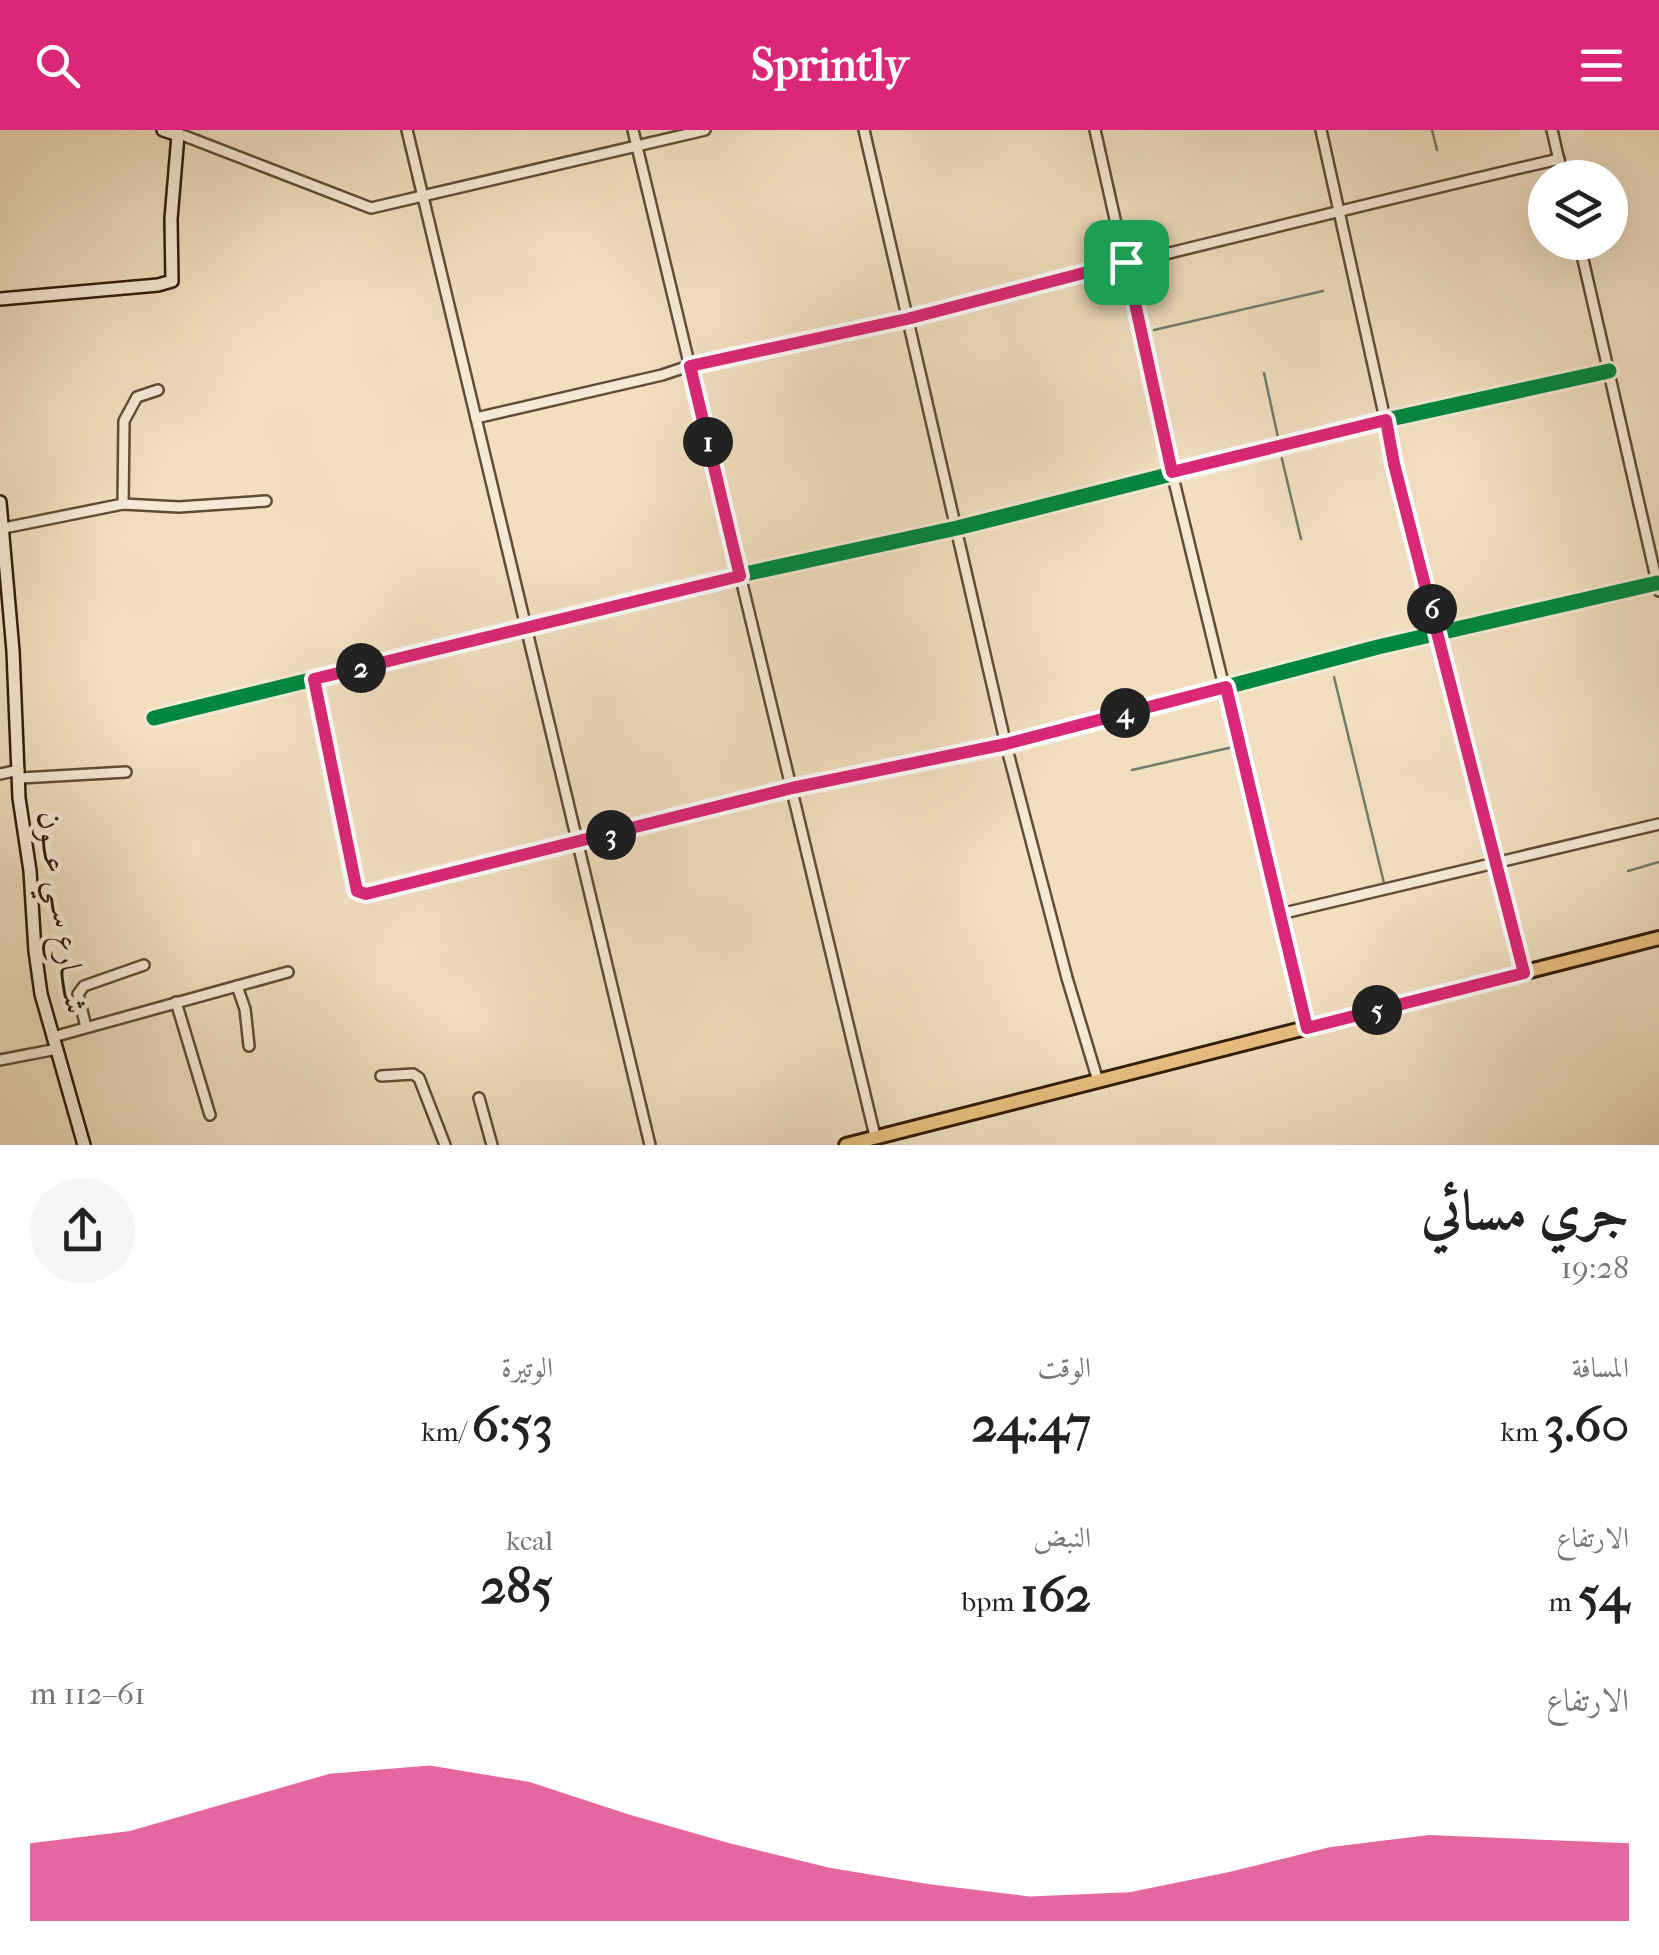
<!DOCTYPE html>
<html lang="ar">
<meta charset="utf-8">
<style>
body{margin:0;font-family:"IM FELL French Canon",Amiri,serif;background:#f6f6f6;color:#222;direction:rtl;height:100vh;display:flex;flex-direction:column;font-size:38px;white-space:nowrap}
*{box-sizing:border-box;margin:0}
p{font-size:32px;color:#767676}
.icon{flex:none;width:55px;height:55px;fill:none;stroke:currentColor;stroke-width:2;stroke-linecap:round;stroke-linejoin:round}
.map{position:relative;height:1015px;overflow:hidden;direction:ltr}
.panel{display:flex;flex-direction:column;background:#fff;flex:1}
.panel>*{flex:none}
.tools{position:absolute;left:1528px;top:30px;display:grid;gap:20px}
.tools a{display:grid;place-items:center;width:100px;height:100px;border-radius:50%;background:#fff;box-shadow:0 10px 40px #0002;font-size:50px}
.pin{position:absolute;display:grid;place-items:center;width:85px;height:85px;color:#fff;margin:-42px;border-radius:20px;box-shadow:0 5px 15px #0006}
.km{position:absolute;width:50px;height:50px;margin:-25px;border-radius:50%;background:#222;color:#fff;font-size:28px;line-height:50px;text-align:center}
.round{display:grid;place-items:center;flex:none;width:105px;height:105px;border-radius:52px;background:#f6f6f6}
.overview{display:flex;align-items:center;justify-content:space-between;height:170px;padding:0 30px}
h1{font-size:55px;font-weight:700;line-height:75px}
.stats{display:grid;grid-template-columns:repeat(3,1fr);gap:15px;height:170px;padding:10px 30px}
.stats div{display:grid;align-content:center}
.stats b{font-size:50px;font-weight:700}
.stats small{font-size:28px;font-weight:400}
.stats p{font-size:28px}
.chart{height:280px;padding:20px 30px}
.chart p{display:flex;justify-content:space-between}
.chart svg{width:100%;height:180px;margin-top:10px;fill:#db2777;opacity:.7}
header{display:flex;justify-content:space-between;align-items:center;height:130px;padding:0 30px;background:#db2777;color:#fff;font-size:45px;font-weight:700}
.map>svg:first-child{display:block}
</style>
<header><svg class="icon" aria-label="menu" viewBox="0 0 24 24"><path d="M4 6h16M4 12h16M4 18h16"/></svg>Sprintly<svg class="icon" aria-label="search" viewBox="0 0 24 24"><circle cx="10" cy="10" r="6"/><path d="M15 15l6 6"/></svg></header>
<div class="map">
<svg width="1659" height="1015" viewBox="0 0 1659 1015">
<rect width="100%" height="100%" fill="#f1dfc0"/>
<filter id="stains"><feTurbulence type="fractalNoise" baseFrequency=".002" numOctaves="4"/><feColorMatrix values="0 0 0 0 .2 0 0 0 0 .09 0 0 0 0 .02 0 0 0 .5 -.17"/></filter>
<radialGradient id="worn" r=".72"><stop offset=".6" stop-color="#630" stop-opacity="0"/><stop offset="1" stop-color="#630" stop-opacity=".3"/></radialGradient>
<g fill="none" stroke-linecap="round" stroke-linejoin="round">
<g stroke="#717d6e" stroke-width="2.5">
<polyline points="1432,0 1437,20"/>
<polyline points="1154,200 1323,161"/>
<polyline points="1264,243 1279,312"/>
<polyline points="1281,325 1301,409"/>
<polyline points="1334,547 1384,753"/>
<polyline points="1132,640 1233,617"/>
<polyline points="1628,741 1659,732"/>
</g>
<g stroke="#614d36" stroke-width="14">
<g id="street">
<polyline points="407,0 650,1015"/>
<polyline points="633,0 875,1006"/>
<polyline points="864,0 1006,615 1067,848 1098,951"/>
<polyline points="1095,0 1172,343 1307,898"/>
<polyline points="1321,0 1395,334 1524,843"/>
<polyline points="1552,0 1563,48"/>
<polyline points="177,3 371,78 705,0"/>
<polyline points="1579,112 1659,461"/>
<path d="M476,288L662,245L689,236C981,173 1269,96 1559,29"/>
<polyline points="123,374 124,291 137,267 158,260"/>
<polyline points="4,398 123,374 179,377 266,371"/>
<polyline points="314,549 355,757 357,761 365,764 792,658 1006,615 1378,517 1657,453"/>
<polyline points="154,588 740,445 957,398 1386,290 1609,241"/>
<polyline points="0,644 19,640"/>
<polyline points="21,648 126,642"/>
<polyline points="1280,784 1659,694"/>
<polyline points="237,856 245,879 249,916"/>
<polyline points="176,872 210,985"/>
<polyline points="86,897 78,864 84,856 144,835"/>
<polyline points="53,907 288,842"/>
<polyline points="0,930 57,919"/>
<polyline points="381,946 413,944 419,948 445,1015"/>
<polyline points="479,968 492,1015"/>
</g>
</g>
<g stroke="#311c08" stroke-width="16">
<g id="secondary">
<polyline points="0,169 158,155 172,151 171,89 178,5 163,0"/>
<polyline points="0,372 13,521 19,668 30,741 35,821 41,864 84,1015"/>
</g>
</g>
<g stroke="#311c08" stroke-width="18">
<polyline id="primary" points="846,1015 1659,808"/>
</g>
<use href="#street" stroke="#f6ead6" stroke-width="9"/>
<use href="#secondary" stroke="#f6ead6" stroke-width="11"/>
<use href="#primary" stroke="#e8c080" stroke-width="12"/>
<g stroke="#f6ead6" stroke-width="21">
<g id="cycleway">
<polyline points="314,549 355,757 357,761 365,764 792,658 1006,615 1378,517 1657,453"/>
<polyline points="154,588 740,445 957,398 1386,290 1609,241"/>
</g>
</g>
<use href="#cycleway" stroke="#00873e" stroke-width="15"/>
</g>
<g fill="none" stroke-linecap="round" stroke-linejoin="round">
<g stroke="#fff" stroke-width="20">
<polygon id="route" points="1126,132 1172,342 1386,290 1394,334 1524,843 1307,898 1226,557 1006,614 792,658 366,764 357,761 314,549 740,446 690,236 907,189"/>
</g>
<use href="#route" stroke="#db2777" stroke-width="12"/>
</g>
<g text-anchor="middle" stroke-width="9" stroke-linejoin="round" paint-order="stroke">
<g font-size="32" fill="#311c08" stroke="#f6ead6">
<text transform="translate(63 782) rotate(82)" y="11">شــــارع ســي عـــون</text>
</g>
</g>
<rect width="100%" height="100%" filter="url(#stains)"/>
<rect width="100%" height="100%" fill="url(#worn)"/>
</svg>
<div class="tools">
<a><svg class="icon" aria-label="layers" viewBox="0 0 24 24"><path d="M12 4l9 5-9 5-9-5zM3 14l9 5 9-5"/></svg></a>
</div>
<div class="pin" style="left:1126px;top:132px;background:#1e9e55"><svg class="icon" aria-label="arrive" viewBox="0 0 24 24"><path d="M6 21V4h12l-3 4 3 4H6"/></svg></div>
<b class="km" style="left:708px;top:312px">1</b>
<b class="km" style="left:361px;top:538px">2</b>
<b class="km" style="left:611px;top:705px">3</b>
<b class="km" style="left:1125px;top:583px">4</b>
<b class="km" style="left:1377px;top:880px">5</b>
<b class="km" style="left:1432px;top:479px">6</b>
</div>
<section class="panel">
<div class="overview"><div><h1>جري مسائي</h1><p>19:28</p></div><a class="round"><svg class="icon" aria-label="share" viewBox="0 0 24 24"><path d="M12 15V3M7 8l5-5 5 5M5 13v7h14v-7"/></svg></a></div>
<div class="stats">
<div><p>المسافة</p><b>3.60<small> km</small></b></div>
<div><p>الوقت</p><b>24:47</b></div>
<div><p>الوتيرة</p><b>6:53<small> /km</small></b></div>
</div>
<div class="stats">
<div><p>الارتفاع</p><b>54<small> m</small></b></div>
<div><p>النبض</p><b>162<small> bpm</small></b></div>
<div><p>kcal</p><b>285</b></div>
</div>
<div class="chart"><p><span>الارتفاع</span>61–112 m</p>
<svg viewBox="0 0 160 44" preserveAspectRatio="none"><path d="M0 44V25L10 22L20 15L30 8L40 6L50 10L60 18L70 25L80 31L90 35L100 38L110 37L120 32L130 26L140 23L150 24L160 25V44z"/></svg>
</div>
</section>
